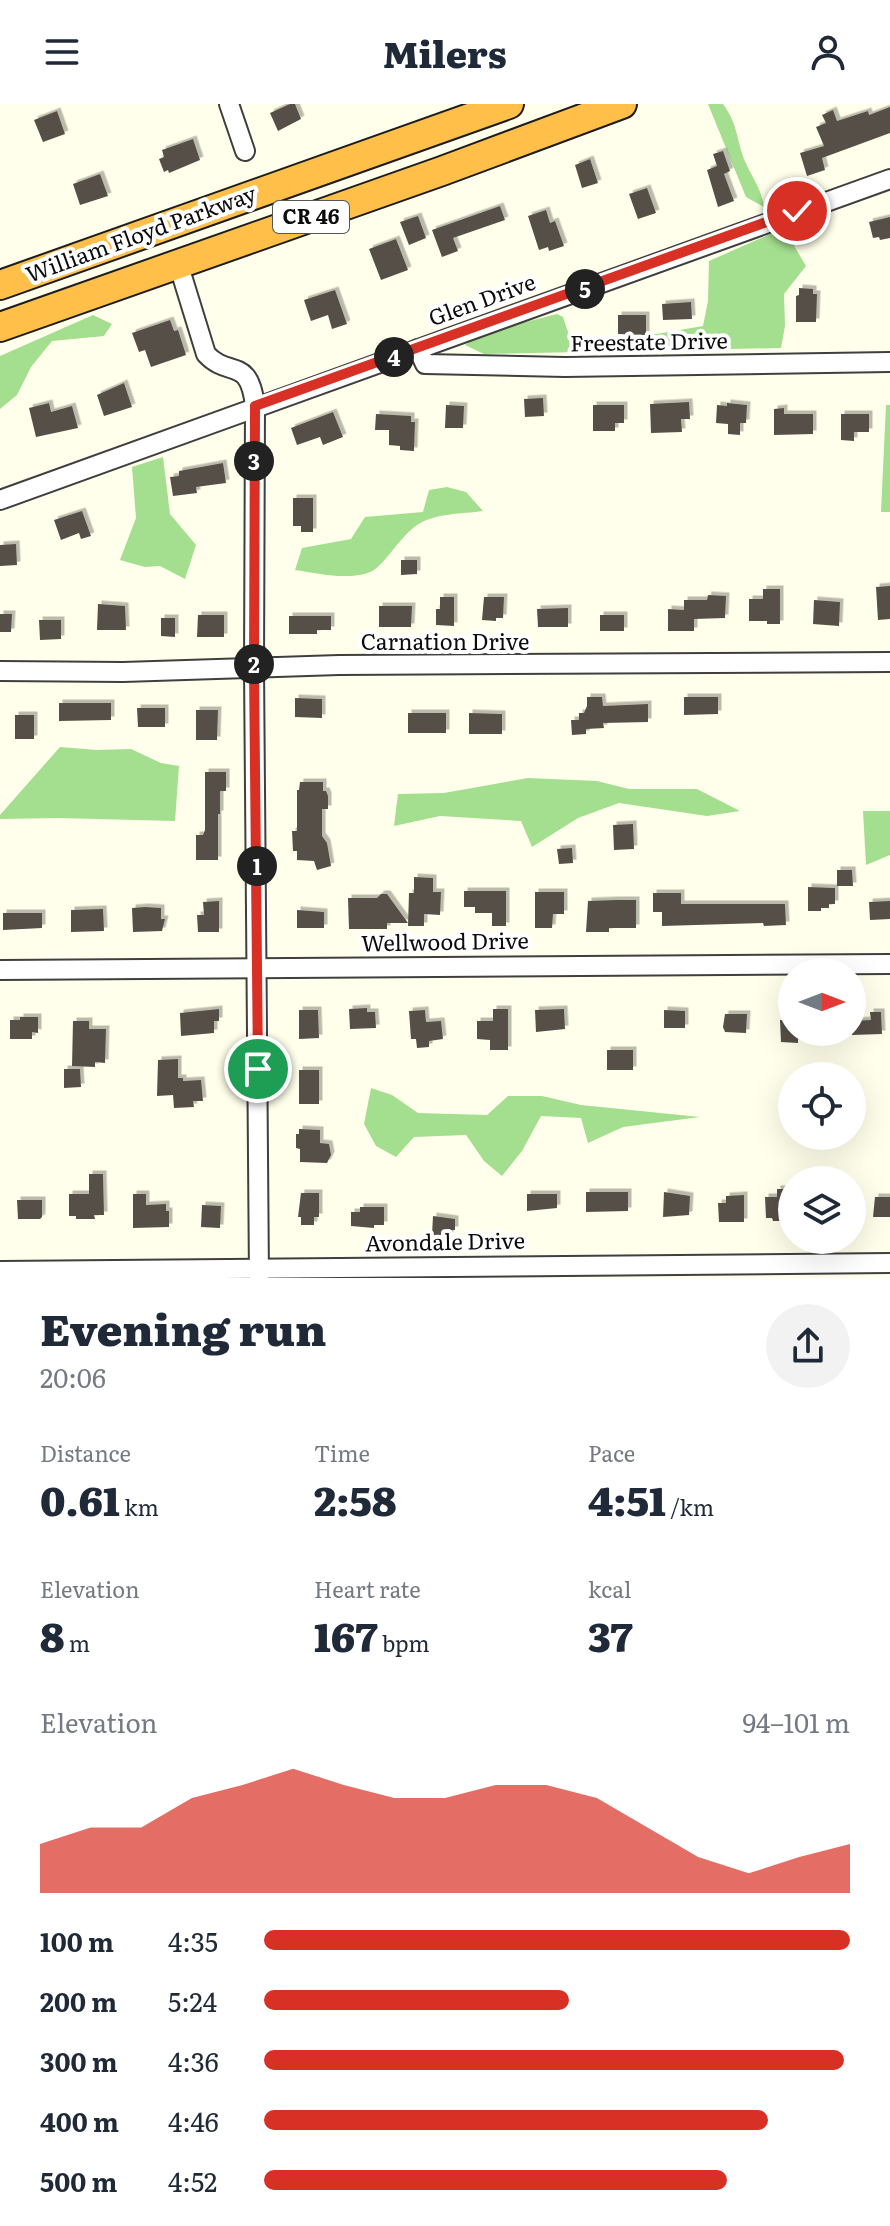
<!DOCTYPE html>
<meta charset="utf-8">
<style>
body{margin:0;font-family:Literata,serif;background:#f2f2f3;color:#1f2937;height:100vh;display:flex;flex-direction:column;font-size:30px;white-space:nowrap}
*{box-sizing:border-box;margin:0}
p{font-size:26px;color:#747a83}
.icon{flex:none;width:44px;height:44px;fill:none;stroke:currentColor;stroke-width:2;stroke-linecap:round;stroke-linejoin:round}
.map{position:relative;height:1174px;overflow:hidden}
.details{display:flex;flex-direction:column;background:#fff;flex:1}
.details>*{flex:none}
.needle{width:52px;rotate:90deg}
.controls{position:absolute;left:778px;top:854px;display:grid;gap:16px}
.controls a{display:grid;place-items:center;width:88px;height:88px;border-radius:50%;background:#fff;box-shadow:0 8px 32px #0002;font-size:40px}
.pin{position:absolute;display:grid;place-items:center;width:68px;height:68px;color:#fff;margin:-34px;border:4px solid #fff;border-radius:50%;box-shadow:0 2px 8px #0007}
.km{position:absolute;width:40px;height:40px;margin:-20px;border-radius:50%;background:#222;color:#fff;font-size:22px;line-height:40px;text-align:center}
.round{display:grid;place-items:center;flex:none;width:84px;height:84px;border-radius:42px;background:#f2f2f3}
.headline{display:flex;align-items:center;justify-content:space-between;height:136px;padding:0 40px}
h1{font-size:44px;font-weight:800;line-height:60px}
.figures{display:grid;grid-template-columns:repeat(3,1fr);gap:12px;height:136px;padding:8px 40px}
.figures div{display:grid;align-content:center}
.figures b{font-size:40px;font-weight:800}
.figures small{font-size:22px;font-weight:400}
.figures p{font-size:22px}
.chart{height:224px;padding:16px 40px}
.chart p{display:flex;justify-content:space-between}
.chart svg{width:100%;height:144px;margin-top:8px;fill:#d93025;opacity:.7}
ul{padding:0 40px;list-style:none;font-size:26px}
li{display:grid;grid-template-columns:128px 96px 1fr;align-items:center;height:60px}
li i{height:20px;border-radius:10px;background:#d93025}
header{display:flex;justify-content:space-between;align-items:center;height:104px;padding:0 40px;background:#fff;font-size:36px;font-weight:800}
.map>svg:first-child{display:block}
</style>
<header><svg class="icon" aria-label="menu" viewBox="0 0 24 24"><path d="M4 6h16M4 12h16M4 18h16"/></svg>Milers<svg class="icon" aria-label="person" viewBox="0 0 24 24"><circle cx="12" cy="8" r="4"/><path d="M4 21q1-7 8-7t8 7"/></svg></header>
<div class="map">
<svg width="890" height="1174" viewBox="0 0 890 1174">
<defs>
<filter id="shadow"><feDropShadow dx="3.5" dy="-3.5" stdDeviation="0" flood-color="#0004"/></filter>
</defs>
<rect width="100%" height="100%" fill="#ffffeb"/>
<g fill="#a4de8f">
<path d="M708,0H723C738,21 736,33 744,55C751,72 762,85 764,103L746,93Z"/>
<polygon points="786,128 806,162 784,190 785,222 781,244 484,250 465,241 482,229 557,210 563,213 570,234 633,234 703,222 708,197 709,157 770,130"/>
<polygon points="93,211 112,220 104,232 52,237 31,263 17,291 0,305 0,252"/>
<polygon points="886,301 890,301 890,408 881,408"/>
<polygon points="163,353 170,410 196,441 185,475 160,462 145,463 120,456 136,414 132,363"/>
<path d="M447,383L466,388L483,407C462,410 435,409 417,421C401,432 386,458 374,466C354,478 316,469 295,466L302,444L351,435L365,413L423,408L429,386Z"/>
<polygon points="60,643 97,646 131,645 161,659 179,662 175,717 58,714 0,715 0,711"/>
<polygon points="528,674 597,677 629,685 697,685 740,707 707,712 619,699 578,714 532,743 521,717 440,712 394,722 398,690 444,689"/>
<polygon points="863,707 890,707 890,751 866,761"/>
<polygon points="371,984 392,991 418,1009 487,1011 508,992 542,992 581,1001 700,1013 623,1023 588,1039 581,1014 541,1012 522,1047 502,1072 484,1057 466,1031 414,1033 396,1053 376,1042 364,1020"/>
</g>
<g fill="#554f47" filter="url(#shadow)">
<polygon points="290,0 295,0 301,15 278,27 270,9"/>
<polygon points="890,3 890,29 822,54 825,66 807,72 800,49 824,42 816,23 826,19 822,11 833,6 837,17 868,7 869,11"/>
<polygon points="57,7 65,30 43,38 34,16"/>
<polygon points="193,35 200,56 169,69 168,66 164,68 159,55 164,53 162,46"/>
<polygon points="723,47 730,67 724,70 734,97 718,103 707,66 717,62 713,50"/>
<polygon points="590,55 598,79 582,84 575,61"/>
<polygon points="100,70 108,92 80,101 73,80"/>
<polygon points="647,84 656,109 638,115 629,90"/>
<polygon points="500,102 505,116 453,134 458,147 442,153 432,126"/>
<polygon points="546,106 550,119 555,117 564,142 549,147 548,143 539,146 528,112"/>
<polygon points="418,112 426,134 409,141 400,118"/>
<polygon points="890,113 890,134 880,136 879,133 873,134 869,118"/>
<polygon points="396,135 408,166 381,176 369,145"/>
<polygon points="799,184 813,185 813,190 817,190 816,218 796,218 796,192 799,191"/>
<polygon points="335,186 347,220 332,225 328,211 311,217 304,196"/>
<polygon points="691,198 692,215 663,216 662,200"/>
<polygon points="618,211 646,211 646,231 618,230"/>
<polygon points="170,216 174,227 178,226 186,251 151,263 145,246 139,248 132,229"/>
<polygon points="124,279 132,303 104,312 97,291"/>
<polygon points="543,294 544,312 525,313 524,295"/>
<polygon points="689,298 690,315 681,315 682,328 651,329 650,300"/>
<polygon points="49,299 51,308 72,302 78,324 36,333 29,304"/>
<polygon points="727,299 747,301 746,319 740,319 740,331 728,330 728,320 716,319 717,301 727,302"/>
<polygon points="446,301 464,302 463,324 445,324"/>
<polygon points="593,301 624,301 624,319 615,319 615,327 593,327"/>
<polygon points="784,304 784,310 813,310 813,330 774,331 774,305"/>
<polygon points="333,308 343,333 323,341 320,333 297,341 291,324"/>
<polygon points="376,310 411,312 411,318 415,318 414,347 400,346 400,342 389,341 389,326 375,326"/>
<polygon points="841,310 869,310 869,328 854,328 854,337 841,336"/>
<polygon points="223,359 226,379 196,383 197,389 173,392 170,373 179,372 179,367"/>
<polygon points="293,394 313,394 313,428 301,428 301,422 293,422"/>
<polygon points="82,407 91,432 81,435 79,429 61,436 54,416"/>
<polygon points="16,440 17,461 0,462 0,441"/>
<polygon points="401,456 417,456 417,470 401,471"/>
<polygon points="890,482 890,515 878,516 876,483"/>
<polygon points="763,485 780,485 780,520 767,520 767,517 749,517 749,495 763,495"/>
<polygon points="708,491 726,492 725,514 694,515 694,527 668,527 668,505 684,506 684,496 707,496"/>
<polygon points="440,493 454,493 454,522 436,521 436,505 440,505"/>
<polygon points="484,493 504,493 503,514 496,514 496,517 482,516"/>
<polygon points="814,496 840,498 839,522 813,520"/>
<polygon points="98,500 125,502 126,526 97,526"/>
<polygon points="379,502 412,502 411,523 379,523"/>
<polygon points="568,504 568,523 538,523 537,505"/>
<polygon points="0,510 12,510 11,528 0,528"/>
<polygon points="198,511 224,511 224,533 197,533"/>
<rect x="600" y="511" width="24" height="16"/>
<polygon points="289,512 331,512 331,526 317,526 317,530 289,530"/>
<polygon points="161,514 175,514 175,533 161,532"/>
<polygon points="39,516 61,516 61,535 40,536"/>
<polygon points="587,593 602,593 603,602 648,600 648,618 603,619 604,624 586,625 586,630 572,631 571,616 579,616 579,609 584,609 587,602"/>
<polygon points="684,593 718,593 718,610 684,611"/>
<polygon points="295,594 322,595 322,614 295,613"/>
<polygon points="59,599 111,599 111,616 59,617"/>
<polygon points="137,604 165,604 165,623 138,623"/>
<polygon points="196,606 218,606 217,636 196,636"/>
<rect x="408" y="609" width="38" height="20"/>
<polygon points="469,609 502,610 502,630 469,630"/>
<rect x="15" y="611" width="19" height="24"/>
<polygon points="205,668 226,668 226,687 220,687 220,710 218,710 218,756 196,756 196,731 203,731 205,726"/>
<polygon points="300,678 323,678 323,687 326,687 328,692 328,705 322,705 322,732 327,739 331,762 317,766 314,757 297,756 297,747 293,747 292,727 297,727 297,686 299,686"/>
<polygon points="633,720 634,745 614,746 613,721"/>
<polygon points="572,744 573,759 559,760 557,745"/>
<polygon points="837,766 852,766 853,782 837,782"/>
<polygon points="414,773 433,774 433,788 441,788 440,811 424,810 424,822 408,822 409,789 414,789"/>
<polygon points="808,783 835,784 835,800 829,800 829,804 821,804 821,807 808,807"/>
<polygon points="464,787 506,787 506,822 492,822 492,809 475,809 475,803 464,803"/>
<polygon points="535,788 564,788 564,810 553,810 552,824 535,824"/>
<polygon points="653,789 681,789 681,800 785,800 786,821 764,822 763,819 662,822 662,808 653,808"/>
<polygon points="381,790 387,790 408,819 387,819 387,825 349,825 348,794 377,794"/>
<polygon points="616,796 636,796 636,824 609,824 609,828 586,828 588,797"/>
<polygon points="219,797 219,828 198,828 197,811 204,811 203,798"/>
<polygon points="890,797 890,815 870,816 869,798"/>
<polygon points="145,803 161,804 161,815 165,815 162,827 133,828 132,804"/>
<polygon points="103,805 104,827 71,828 71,806"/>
<polygon points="297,806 324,808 324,824 297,824"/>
<polygon points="3,809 42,809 42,824 3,826"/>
<polygon points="367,904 367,908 375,908 376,924 350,925 349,905"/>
<polygon points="219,905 219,917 214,917 214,929 181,932 180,909"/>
<polygon points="493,905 508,905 508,946 490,946 490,936 477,935 477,917 493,917"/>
<polygon points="564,905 565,925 536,928 535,906"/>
<polygon points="299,906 318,906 319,934 299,935"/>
<polygon points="425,906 426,918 441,917 443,935 429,937 429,943 417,944 416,935 411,935 409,907"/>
<polygon points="664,906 685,907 685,924 664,924"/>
<polygon points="870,908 881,908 882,930 852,931 852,917 871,916"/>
<polygon points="725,910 747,910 746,929 725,928 723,923"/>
<polygon points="20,913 38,913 38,929 32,928 32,935 10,935 10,916 20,916"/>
<polygon points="780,916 792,916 792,928 798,928 798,939 781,938"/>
<polygon points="73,917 89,917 89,925 106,925 105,959 95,958 95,963 72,962"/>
<rect x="607" y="946" width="26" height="20"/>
<polygon points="178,955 178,974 183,974 183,977 201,976 203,997 193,997 194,1003 174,1004 173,991 157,992 158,956"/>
<polygon points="64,965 80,965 81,983 64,984"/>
<rect x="299" y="966" width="20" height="34"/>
<polygon points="299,1025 320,1026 320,1039 329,1040 331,1051 327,1059 300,1058 300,1045 296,1044 296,1030 299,1030"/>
<polygon points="89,1070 103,1070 104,1111 94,1111 95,1115 76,1115 76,1112 69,1112 69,1090 89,1090"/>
<polygon points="777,1085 790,1085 790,1117 773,1117 772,1114 766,1114 765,1093 777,1093"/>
<polygon points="586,1088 628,1088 628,1107 586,1108"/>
<polygon points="664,1088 690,1092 689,1111 663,1113"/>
<polygon points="301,1089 319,1089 319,1113 314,1113 314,1121 301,1121 301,1113 298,1113"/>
<polygon points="133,1090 146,1090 146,1101 166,1100 166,1107 169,1107 169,1123 133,1124"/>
<polygon points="527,1090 557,1090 557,1104 527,1107"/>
<polygon points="744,1091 744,1118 719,1118 718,1099 726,1099 726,1092"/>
<polygon points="875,1093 890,1093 890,1113 873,1113"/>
<polygon points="17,1096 42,1096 42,1113 40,1115 18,1115"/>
<polygon points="202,1101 221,1102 220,1124 201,1123"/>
<polygon points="360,1103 384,1103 384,1121 374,1121 374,1124 351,1122 351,1108 360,1108"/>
<polygon points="433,1112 455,1115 455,1126 450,1126 450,1132 432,1131"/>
</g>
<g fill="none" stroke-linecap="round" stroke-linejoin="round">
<g stroke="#3f3f3f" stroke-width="22">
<g id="minor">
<polyline points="229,0 245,47"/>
<path d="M178,159L206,250C229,275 249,251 255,302L254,564L259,1174"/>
<polyline points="418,245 425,260 565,263 890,258"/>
<polyline points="0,396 890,75"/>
<polyline points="0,567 123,568 339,561 890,558"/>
<polyline points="0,866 890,860"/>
<polyline points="0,1167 890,1159"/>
</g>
</g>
<g stroke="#1d1d1d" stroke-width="32">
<g id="highway">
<polyline points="0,181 509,0"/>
<polyline points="0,223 442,67 622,0"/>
</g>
</g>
<use href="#minor" stroke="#fff" stroke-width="18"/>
<use href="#highway" stroke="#ffbf49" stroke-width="28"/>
</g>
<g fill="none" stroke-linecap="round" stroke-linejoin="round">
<g stroke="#fff" stroke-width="16">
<polyline id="route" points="258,965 254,564 255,302 797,107"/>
</g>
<use href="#route" stroke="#d93025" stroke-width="10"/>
</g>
<g text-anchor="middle" stroke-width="8" stroke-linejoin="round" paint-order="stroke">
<rect fill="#fff" stroke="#555" stroke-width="2" x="273" y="97" width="76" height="32" rx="6"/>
<g font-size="20" font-weight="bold" fill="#0c0c0c">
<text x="311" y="120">CR 46</text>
</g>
<g font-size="22" fill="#0c0c0c" stroke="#fff">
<text transform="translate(141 130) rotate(-20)" y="8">William Floyd Parkway</text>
<text transform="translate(482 196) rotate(-20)" y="8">Glen Drive</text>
<text transform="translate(649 238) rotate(-1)" y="8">Freestate Drive</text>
<text x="445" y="546">Carnation Drive</text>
<text transform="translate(445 838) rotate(-1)" y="8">Wellwood Drive</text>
<text transform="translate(445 1138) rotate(-1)" y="8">Avondale Drive</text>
</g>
</g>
</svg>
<div class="controls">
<a><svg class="needle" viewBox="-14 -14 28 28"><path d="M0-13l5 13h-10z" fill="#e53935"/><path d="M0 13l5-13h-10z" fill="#747a83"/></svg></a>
<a><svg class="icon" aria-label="locate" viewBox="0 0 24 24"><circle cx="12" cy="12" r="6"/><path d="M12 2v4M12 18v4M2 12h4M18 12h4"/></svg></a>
<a><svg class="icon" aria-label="layers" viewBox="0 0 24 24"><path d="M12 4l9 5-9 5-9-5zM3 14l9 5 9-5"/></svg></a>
</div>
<div class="pin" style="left:258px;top:965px;background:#1e9e55"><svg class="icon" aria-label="arrive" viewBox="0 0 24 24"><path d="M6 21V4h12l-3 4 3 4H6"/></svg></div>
<div class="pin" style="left:797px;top:107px;background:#d93025"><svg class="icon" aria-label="check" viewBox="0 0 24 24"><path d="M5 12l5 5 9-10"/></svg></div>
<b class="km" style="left:257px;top:762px">1</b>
<b class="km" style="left:254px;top:560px">2</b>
<b class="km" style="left:254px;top:357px">3</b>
<b class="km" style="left:394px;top:253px">4</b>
<b class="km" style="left:585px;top:185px">5</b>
</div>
<section class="details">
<div class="headline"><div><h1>Evening run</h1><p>20:06</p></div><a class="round"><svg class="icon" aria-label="share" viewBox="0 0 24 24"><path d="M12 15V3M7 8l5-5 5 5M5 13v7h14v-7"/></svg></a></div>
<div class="figures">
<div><p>Distance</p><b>0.61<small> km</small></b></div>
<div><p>Time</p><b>2:58</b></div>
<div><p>Pace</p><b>4:51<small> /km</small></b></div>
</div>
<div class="figures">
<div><p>Elevation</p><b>8<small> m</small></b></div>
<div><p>Heart rate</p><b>167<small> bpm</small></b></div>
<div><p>kcal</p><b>37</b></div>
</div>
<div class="chart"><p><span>Elevation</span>94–101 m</p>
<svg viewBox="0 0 160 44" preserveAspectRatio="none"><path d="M0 44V29L10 24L20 24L30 15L40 11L50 6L60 11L70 15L80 15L90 11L100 11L110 15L120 24L130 33L140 38L150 33L160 29V44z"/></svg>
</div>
<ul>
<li><b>100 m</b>4:35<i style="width:100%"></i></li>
<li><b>200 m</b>5:24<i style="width:52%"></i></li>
<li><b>300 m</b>4:36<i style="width:99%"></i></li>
<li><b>400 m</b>4:46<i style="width:86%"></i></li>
<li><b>500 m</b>4:52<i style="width:79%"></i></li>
</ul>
</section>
